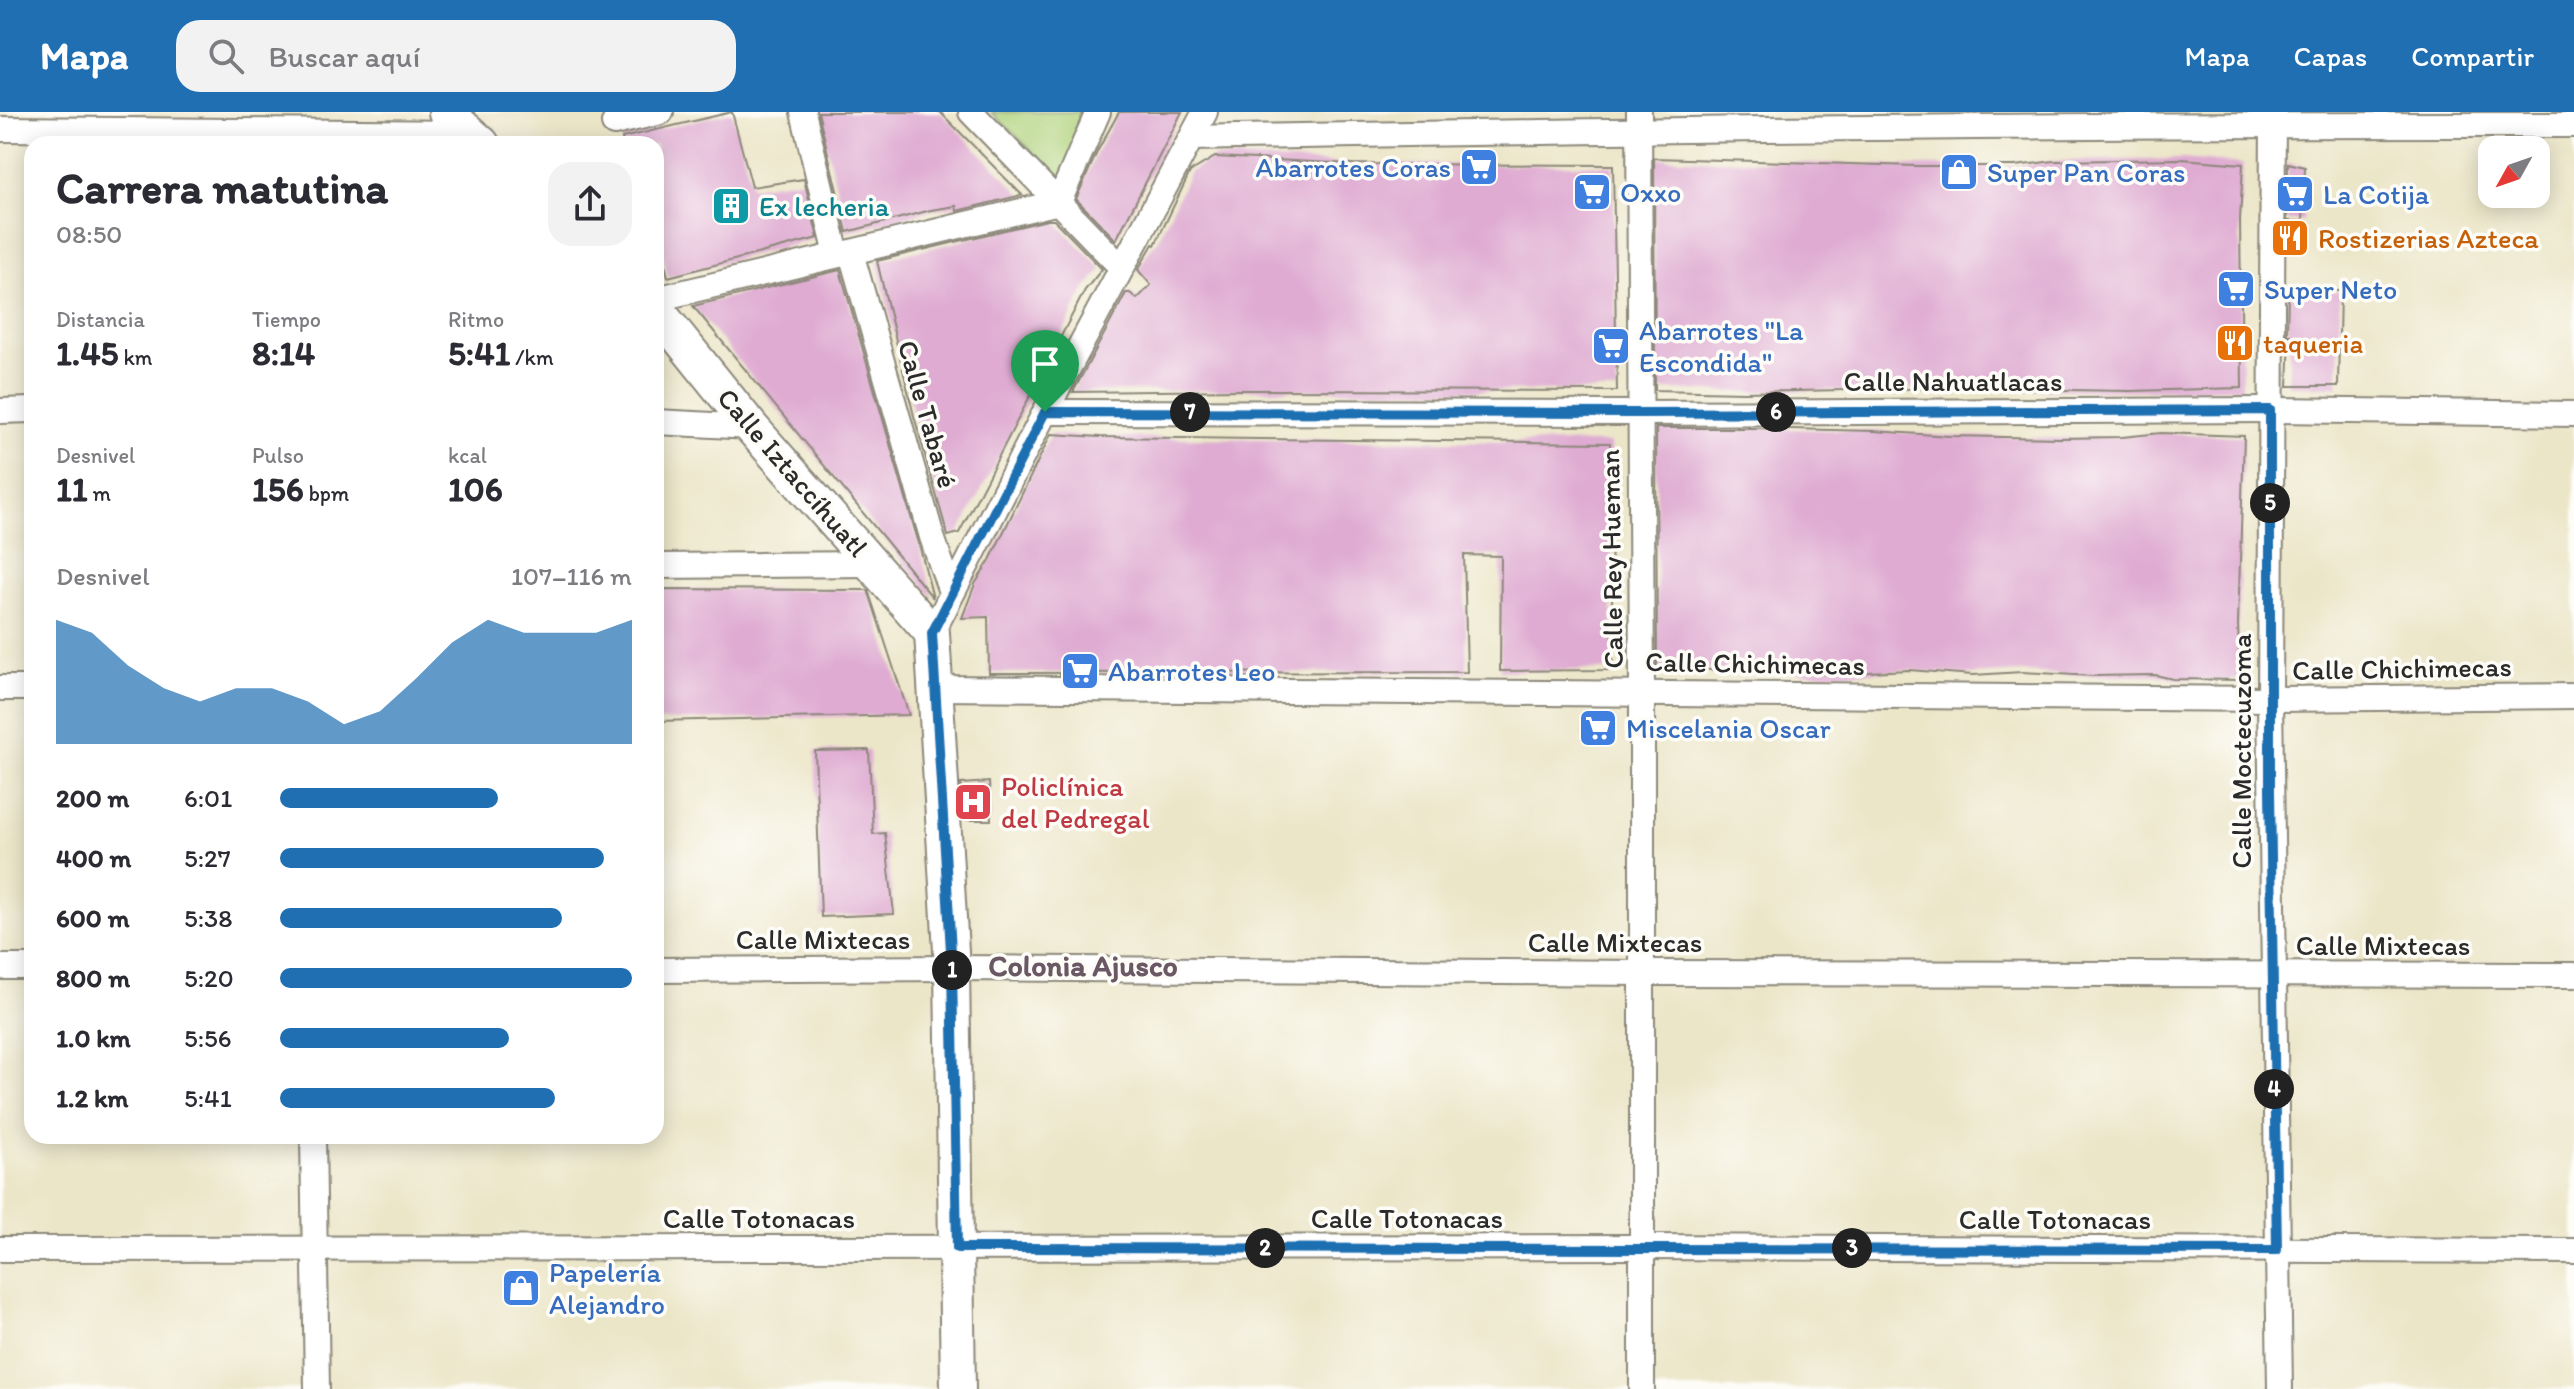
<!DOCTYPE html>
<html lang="es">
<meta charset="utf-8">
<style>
body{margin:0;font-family:Itim,sans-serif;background:#f2f2f3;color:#2b2b33;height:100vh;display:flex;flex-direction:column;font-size:30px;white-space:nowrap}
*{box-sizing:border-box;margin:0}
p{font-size:26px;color:#7c7c81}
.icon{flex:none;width:44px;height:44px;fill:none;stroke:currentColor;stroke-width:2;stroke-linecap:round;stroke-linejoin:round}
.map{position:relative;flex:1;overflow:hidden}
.side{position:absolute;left:24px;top:24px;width:640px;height:1008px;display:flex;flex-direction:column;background:#fff;border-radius:24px;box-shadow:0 4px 20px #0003}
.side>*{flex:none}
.needle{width:52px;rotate:230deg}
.tools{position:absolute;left:2478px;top:24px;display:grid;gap:16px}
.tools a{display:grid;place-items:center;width:72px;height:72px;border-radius:16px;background:#fff;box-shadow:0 4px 20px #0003;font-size:40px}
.pin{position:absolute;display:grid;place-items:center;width:68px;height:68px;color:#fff;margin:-82px -34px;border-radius:50% 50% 50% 0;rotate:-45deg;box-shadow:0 0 8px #0007}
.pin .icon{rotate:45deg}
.km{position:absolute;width:40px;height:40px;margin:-20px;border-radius:50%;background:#222;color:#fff;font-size:22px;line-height:40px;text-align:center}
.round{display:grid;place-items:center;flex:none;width:84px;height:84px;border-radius:24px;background:#f2f2f3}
.overview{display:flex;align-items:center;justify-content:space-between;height:136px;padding:0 32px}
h1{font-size:44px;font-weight:700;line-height:60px}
.figures{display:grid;grid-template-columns:repeat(3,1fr);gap:12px;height:136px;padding:8px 32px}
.figures div{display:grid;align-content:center}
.figures b{font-size:34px;font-weight:700}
.figures small{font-size:22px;font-weight:400}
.figures p{font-size:22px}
.chart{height:224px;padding:16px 32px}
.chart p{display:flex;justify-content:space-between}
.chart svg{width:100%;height:144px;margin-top:8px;fill:#1f6fb2;opacity:.7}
ul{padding:0 32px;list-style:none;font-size:26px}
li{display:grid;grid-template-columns:128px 96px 1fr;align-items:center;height:60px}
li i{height:20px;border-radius:10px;background:#1f6fb2}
header{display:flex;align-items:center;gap:48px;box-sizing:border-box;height:112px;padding:0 40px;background:#1f6fb2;color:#fff}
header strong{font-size:38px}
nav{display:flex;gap:44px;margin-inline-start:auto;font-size:28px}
.search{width:560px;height:72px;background:#f2f2f3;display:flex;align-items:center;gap:20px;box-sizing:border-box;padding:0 28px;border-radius:24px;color:#7c7c81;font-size:30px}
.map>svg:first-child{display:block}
</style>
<header>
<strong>Mapa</strong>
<div class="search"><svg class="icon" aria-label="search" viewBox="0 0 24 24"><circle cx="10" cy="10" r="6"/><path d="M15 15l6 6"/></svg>Buscar aquí</div>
<nav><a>Mapa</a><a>Capas</a><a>Compartir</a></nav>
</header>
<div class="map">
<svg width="2574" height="1277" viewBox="0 0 2574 1277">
<rect width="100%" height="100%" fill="#fdfcf7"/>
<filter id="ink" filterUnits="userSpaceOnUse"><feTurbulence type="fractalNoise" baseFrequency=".0125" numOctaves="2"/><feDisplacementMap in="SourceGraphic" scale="16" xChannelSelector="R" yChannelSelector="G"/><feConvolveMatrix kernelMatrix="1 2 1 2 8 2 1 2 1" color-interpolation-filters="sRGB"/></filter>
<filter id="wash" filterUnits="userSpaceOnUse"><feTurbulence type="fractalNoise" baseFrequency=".006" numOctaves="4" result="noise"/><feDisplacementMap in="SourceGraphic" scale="32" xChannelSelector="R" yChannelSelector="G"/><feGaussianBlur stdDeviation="1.8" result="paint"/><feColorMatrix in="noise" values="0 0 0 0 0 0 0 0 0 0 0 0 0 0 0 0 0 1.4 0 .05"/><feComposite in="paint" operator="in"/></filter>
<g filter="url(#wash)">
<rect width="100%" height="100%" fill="#ece6c9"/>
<polygon fill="#aed179" stroke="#6c7e52" stroke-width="2" points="991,0 1094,0 1062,68"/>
<g id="blocks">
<g fill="#dfabd2">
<polygon points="732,0 752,75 804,67 818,126 668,165 656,113 656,32 623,32 622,26"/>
<polygon points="818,0 940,0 1022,83 957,99 956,94 931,98 847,120"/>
<polygon points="1119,0 1182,0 1116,128 1076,87 1098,38"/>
<polygon points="1215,45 1352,52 1613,53 1617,279 1242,278 1073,280 1126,181 1130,181 1137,187 1151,173 1138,158 1153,132 1155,133 1190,60"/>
<polygon points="1654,46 1916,54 2015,54 2054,49 2182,47 2243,52 2240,108 2242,276 2130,279 1949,276 1744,280 1655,278"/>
<polygon points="2288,51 2305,55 2303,109 2287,109"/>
<polygon points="1047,108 1054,108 1102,157 1085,178 959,421 948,424 914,304 877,149"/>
<polygon points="840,158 920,436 933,486 693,194"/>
<polygon points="2288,179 2340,179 2338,274 2288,274 2290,223 2287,223"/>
<polygon points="1656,316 1750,316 1874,319 1950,324 2060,326 2122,325 2161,321 2244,324 2238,512 2240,568 2173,567 2155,563 2093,564 2022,560 1973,563 1909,558 1828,562 1657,556"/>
<polygon points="1051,322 1100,325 1610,331 1613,558 1500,559 1501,444 1464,443 1467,560 989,561 988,505 962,506 975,472 990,448"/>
<polygon points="656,477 868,478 909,603 656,609"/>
<polygon points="1584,606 1615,607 1613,625 1582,626"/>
<polygon points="869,638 873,722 885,721 894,802 821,805 815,639"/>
<polygon points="989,670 991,708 963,708 961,672"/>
</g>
</g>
</g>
<g filter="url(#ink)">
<use href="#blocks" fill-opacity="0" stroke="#8c887a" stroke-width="2"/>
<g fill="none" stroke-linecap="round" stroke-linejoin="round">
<g stroke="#8c887a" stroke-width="28">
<g id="street">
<polyline points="803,0 837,143"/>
<polyline points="971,0 1121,155"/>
<polyline points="1639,0 1642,580 1642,1277"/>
<polyline points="2273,0 2270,587 2280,1277"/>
<polyline points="614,11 661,0"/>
<polyline points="0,17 470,21"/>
<path d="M1192,26C1653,17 2113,12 2574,13"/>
<polyline points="851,141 932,425 951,480"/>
<polyline points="656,187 1059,90 1098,0"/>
<polyline points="0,299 32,298"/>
<polyline points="1045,300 1639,301 2270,298 2574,302"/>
<polyline points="656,310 751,315"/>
<polyline points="656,454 874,452"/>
<polyline points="932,521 1045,300 1205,0"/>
<polyline points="0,576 32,576"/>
<polyline points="936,576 2270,587 2574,584"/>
<polyline points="0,855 32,855"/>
<polyline points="656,858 952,856 1642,861 2574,863"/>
<polyline points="313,1024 317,1277"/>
<polyline points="0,1137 1642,1135 2574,1139"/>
</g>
</g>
<g stroke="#8c887a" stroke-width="38">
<g id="secondary">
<polyline points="446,0 482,32"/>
<polyline points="656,197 751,315 932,521 952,856 958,1277"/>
</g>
</g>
<use href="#street" stroke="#fff" stroke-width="24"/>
<use href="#secondary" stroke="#fff" stroke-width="34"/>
</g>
</g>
<g fill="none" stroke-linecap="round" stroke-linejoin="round" filter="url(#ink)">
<g stroke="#fff" stroke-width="16">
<polygon id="route" points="2270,298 2270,679 2277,1138 957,1136 952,856 932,521 1045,300 1639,301"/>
</g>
<use href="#route" stroke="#1f6fb2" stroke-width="10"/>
</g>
<defs>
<g id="supermarket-square" transform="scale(2)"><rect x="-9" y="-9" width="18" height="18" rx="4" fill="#3f7fe0" stroke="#fdfcf7"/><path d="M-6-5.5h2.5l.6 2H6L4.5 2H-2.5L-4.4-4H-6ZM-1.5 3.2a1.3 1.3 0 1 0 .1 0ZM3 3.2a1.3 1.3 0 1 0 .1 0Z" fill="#fff"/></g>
<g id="shop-square" transform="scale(2)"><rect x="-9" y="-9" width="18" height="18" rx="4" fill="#3f7fe0" stroke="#fdfcf7"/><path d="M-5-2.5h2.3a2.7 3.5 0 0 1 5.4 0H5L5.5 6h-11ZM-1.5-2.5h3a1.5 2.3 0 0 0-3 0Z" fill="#fff"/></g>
<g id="building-square" transform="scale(2)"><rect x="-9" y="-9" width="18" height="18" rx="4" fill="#0f9aa8" stroke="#fdfcf7"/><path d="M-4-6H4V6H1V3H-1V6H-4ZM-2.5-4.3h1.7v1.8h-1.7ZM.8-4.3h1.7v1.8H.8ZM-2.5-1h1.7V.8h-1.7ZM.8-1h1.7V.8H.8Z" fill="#fff"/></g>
<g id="restaurant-square" transform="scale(2)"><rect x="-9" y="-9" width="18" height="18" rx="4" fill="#e8710a" stroke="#fdfcf7"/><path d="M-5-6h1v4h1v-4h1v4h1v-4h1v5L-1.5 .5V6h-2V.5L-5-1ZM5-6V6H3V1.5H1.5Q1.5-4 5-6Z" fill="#fff"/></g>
<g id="hospital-square" transform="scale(2)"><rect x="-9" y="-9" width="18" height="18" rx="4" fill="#e0444e" stroke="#fdfcf7"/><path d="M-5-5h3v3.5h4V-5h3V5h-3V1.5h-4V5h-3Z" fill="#fff"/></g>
</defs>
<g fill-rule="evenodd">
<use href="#supermarket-square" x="1479" y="55"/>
<use href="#shop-square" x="1959" y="60"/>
<use href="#supermarket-square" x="1592" y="80"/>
<use href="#supermarket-square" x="2295" y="82"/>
<use href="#building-square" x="731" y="94"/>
<use href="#restaurant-square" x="2290" y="126"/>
<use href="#supermarket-square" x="2236" y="177"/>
<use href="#restaurant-square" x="2235" y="231"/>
<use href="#supermarket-square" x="1611" y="234"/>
<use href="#supermarket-square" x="1080" y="559"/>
<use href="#supermarket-square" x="1598" y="616"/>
<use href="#hospital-square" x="973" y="690"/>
<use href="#shop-square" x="521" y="1176"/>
</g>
<g text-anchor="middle" stroke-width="7" stroke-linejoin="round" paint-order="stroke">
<g font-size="28" fill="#366cbe" stroke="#fdfcf7" text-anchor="start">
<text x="1451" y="65" text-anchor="end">Abarrotes Coras</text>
<text x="1987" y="70">Super Pan Coras</text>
<text x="1620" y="90">Oxxo</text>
<text x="2323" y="92">La Cotija</text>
<text x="2264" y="187">Super Neto</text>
<text x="1639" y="228">Abarrotes "La<tspan x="1639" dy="32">Escondida"</tspan></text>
<text x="1108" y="569">Abarrotes Leo</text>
<text x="1626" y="626">Miscelania Oscar</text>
<text x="549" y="1170">Papelería<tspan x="549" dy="32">Alejandro</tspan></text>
</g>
<g font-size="28" fill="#0d838f" stroke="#fdfcf7" text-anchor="start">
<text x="759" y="104">Ex lecheria</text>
</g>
<g font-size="28" fill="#c56008" stroke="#fdfcf7" text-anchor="start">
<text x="2318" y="136">Rostizerias Azteca</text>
<text x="2263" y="241">taqueria</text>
</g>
<g font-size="28" fill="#2b2b2b" stroke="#fdfcf7">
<text x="1953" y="279">Calle Nahuatlacas</text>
<text transform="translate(928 302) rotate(74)" y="10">Calle Tabaré</text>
<text transform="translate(793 360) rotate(49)" y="10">Calle Iztaccíhuatl</text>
<text transform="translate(1611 447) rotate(-91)" y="10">Calle Rey Hueman</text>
<text transform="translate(1755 551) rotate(1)" y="10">Calle Chichimecas</text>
<text transform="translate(2402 556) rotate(-1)" y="10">Calle Chichimecas</text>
<text transform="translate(2241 639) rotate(-90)" y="10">Calle Moctecuzoma</text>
<text x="823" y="837">Calle Mixtecas</text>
<text x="1615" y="840">Calle Mixtecas</text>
<text x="2383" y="843">Calle Mixtecas</text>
<text x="759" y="1116">Calle Totonacas</text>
<text x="1407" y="1116">Calle Totonacas</text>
<text x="2055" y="1117">Calle Totonacas</text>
</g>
<g font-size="28" fill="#be3a42" stroke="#fdfcf7" text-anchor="start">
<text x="1001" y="684">Policlínica<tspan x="1001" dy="32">del Pedregal</tspan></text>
</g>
<g font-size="30" font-weight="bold" fill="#6a5865" stroke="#fdfcf7">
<text x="1083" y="864">Colonia Ajusco</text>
</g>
</g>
</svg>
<div class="tools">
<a><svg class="needle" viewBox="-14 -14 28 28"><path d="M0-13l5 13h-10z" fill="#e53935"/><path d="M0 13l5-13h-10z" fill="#7c7c81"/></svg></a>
</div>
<div class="pin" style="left:1045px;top:300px;background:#1e9e55"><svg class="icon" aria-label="arrive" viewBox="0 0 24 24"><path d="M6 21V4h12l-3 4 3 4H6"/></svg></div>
<b class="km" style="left:952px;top:858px">1</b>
<b class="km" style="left:1265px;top:1136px">2</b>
<b class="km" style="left:1852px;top:1136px">3</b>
<b class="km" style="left:2274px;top:977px">4</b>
<b class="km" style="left:2270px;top:391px">5</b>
<b class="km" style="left:1776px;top:300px">6</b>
<b class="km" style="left:1190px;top:300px">7</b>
<section class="side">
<div class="overview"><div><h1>Carrera matutina</h1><p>08:50</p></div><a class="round"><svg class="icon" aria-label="share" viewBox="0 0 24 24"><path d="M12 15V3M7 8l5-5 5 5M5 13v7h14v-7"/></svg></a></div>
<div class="figures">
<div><p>Distancia</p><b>1.45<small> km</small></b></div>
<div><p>Tiempo</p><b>8:14</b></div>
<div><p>Ritmo</p><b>5:41<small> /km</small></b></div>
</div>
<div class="figures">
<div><p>Desnivel</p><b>11<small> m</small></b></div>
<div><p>Pulso</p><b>156<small> bpm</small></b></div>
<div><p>kcal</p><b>106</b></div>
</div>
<div class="chart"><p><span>Desnivel</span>107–116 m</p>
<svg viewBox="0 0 160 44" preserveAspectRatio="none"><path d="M0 44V6L10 10L20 20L30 27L40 31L50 27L60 27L70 31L80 38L90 34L100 24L110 13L120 6L130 10L140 10L150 10L160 6V44z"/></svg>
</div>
<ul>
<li><b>200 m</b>6:01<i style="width:62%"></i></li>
<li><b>400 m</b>5:27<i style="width:92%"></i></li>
<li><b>600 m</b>5:38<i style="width:80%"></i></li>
<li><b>800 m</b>5:20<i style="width:100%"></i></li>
<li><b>1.0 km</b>5:56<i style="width:65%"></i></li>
<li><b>1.2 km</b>5:41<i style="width:78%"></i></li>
</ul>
</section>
</div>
